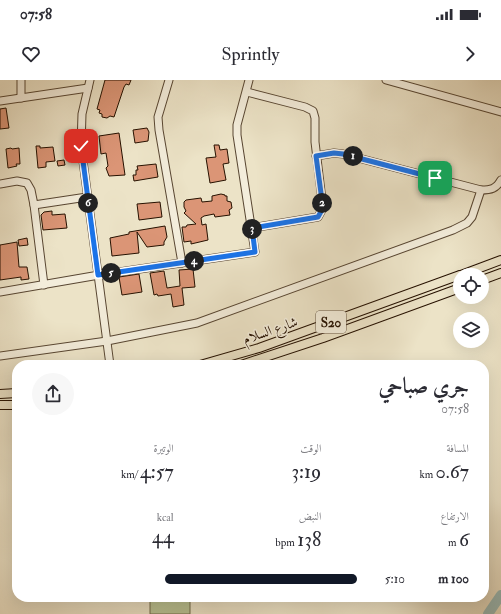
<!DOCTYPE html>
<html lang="ar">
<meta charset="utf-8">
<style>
body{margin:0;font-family:"IM FELL Double Pica",Amiri,serif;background:#f7f7f7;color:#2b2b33;direction:rtl;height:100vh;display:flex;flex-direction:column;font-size:15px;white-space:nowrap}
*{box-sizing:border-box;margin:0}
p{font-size:13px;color:#7c7c81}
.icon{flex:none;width:22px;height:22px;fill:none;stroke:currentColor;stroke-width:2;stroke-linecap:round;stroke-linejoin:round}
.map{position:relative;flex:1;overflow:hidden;direction:ltr}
.side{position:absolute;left:12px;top:280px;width:477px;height:242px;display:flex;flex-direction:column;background:#fff;border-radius:16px;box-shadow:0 4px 16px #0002;direction:rtl}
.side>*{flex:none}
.controls{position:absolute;left:453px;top:188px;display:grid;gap:8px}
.controls a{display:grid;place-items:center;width:36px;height:36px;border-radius:50%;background:#fff;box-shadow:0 4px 16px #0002;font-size:20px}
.pin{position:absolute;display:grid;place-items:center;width:34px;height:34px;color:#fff;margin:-17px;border-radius:8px;box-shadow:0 2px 6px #0006}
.km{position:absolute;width:20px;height:20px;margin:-10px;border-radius:50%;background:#222;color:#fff;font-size:11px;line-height:20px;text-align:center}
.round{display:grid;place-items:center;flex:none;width:42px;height:42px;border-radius:21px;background:#f7f7f7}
.overview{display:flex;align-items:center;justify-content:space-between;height:68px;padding:0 20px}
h1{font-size:22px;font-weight:600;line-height:30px}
.figures{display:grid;grid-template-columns:repeat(3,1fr);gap:6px;height:68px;padding:4px 20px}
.figures div{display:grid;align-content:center}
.figures b{font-size:20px;font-weight:600}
.figures small{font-size:11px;font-weight:400}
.figures p{font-size:11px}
ul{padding:0 20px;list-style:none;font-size:13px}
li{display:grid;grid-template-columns:64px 48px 1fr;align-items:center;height:30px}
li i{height:10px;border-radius:5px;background:#111827}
.status{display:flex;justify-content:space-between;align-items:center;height:28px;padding:0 20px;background:#fff;direction:ltr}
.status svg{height:11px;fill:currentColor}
header{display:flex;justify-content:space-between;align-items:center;height:52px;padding:0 20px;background:#fff;font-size:18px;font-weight:600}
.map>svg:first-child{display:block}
</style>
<div class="status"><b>07:58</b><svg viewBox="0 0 49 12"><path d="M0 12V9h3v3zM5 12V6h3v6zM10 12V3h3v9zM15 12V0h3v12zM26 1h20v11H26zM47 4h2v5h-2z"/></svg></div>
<header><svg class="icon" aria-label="forward" viewBox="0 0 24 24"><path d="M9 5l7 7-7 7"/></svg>Sprintly<svg class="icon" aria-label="heart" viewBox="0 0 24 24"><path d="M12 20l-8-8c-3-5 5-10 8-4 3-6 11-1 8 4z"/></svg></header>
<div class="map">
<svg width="501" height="534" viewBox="0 0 501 534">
<rect width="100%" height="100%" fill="#ece3c7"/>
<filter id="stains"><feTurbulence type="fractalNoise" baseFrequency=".005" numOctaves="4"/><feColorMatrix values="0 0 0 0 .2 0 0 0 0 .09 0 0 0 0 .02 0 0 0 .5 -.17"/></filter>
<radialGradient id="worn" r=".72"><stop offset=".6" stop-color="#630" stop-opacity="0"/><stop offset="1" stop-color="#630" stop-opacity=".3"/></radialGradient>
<rect fill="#b9c395" stroke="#706a4a" x="150" y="519" width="40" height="15"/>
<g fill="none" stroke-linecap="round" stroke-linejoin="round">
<polyline stroke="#9abdbb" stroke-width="10" points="488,534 501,515"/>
</g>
<g fill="#db9576" stroke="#261100">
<polygon points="105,0 131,0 129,5 126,4 124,7 114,37 110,36 107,38 102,37 102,34 99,33 100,30 97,29"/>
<polygon points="6,28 9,48 0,49 0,29"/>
<polygon points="147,48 149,52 148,61 135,63 133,50"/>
<polygon points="119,53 125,95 109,96 106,88 108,86 106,73 101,74 99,56"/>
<polygon points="214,65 219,65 220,70 227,69 229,83 223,84 226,100 210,103 206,78 216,77"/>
<polygon points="36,66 40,66 40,68 53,67 55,81 46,82 46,87 38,88"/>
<polygon points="11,68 12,69 19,68 20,84 16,84 17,86 8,88 6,69"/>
<polygon points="64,80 65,85 58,86 57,81"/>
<polygon points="156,84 158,97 134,101 133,95 136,95 136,90 138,90 137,86"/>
<polygon points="221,114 225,115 225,116 227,116 227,121 231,122 232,128 229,130 230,135 215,137 214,134 204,136 201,138 202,145 206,144 208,160 191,164 191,161 184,162 182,147 186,147 187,145 196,144 184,133 186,131 184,127 184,122 186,120 201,118 202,122 212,121 212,116"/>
<polygon points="160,122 162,137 139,140 137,124"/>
<polygon points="52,131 52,135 65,134 67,148 43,150 41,135 44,132"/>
<polygon points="165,146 167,157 164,162 164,165 147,167 137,152 139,173 112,176 110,158 129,154 129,152"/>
<polygon points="27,158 28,165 19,166 18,160"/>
<polygon points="17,162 19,187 27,187 29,199 21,200 21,197 0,200 0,165"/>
<polygon points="193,189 195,207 182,208 184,225 173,227 171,214 158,216 157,214 154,215 150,193 164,191 167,208 180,206 179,190"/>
<polygon points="139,194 142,212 122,215 119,197"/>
</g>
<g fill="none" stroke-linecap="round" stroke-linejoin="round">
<g stroke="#584632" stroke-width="9">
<g id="minor">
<polyline points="90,0 82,34 81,66 110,285"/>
<polyline points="169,0 158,37 159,50 182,183"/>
<polyline points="386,0 501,32"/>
<polyline points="247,12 305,27 313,31 315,38 315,62 323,128 318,137 252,148"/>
<polyline points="21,18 21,0"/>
<polyline points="0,21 88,8"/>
<path d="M316,76L334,73L343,74L481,110C491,110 496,109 501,100"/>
<polyline points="0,104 17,101 27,103 31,110 34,125 87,117"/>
<polyline points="34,125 44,205"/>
<polyline points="0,212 99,195 255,172 237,55 237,45 249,0"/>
<polyline points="0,276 107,261 197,243 453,150 467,143 472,137 481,110"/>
</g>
</g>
<g stroke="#261100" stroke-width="10">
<g id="major">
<polyline points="461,195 501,180"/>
<polyline points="482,200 501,193"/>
<polyline points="200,285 259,268 460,195"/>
<polyline points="241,285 323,258 460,208"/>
<polyline points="0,314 17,313"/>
<polyline points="0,325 17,325"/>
</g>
</g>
<use href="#minor" stroke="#f3eddb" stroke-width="7"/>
<use href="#major" stroke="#ece3c7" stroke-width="8"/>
</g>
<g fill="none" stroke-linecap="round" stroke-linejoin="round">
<g stroke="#fff" stroke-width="8">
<polyline id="route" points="81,66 98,195 255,172 252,148 318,137 323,128 316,76 334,73 343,74 435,98"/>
</g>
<use href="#route" stroke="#1a73e8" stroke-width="5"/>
</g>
<g text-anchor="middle" stroke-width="3" stroke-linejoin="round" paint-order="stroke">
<rect fill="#f3eddb" stroke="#645342" stroke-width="1" x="316" y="231" width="30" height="22" rx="3"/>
<g font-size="13" font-weight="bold" fill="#261100">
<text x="331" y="247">S20</text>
</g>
<g font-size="14" fill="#261100" stroke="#f3eddb">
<text transform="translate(270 250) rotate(-19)" y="5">شارع السلام</text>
</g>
</g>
<rect width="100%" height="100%" filter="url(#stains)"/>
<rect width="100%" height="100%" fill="url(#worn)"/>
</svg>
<div class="controls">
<a><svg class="icon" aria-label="locate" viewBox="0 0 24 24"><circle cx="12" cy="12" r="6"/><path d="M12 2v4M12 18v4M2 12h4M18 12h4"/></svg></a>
<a><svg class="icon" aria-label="layers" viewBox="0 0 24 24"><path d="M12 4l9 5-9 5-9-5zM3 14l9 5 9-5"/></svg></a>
</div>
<div class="pin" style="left:435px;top:98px;background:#1e9e55"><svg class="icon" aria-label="arrive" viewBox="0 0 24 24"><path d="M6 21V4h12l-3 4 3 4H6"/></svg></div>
<div class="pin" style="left:81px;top:66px;background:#d93025"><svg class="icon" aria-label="check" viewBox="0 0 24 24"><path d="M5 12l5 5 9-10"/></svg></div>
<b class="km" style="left:353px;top:76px">1</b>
<b class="km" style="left:322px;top:123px">2</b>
<b class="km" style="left:252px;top:149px">3</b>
<b class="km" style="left:194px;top:181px">4</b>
<b class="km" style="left:111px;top:193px">5</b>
<b class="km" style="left:88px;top:123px">6</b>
<section class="side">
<div class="overview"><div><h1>جري صباحي</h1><p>07:58</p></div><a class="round"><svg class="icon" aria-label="share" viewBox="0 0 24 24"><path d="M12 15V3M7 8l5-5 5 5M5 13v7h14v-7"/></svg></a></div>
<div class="figures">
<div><p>المسافة</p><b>0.67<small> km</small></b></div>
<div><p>الوقت</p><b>3:19</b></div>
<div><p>الوتيرة</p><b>4:57<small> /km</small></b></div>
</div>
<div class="figures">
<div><p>الارتفاع</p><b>6<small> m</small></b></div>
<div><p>النبض</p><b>138<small> bpm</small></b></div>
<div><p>kcal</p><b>44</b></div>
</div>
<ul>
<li><b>100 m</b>5:10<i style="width:59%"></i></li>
</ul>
</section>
</div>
